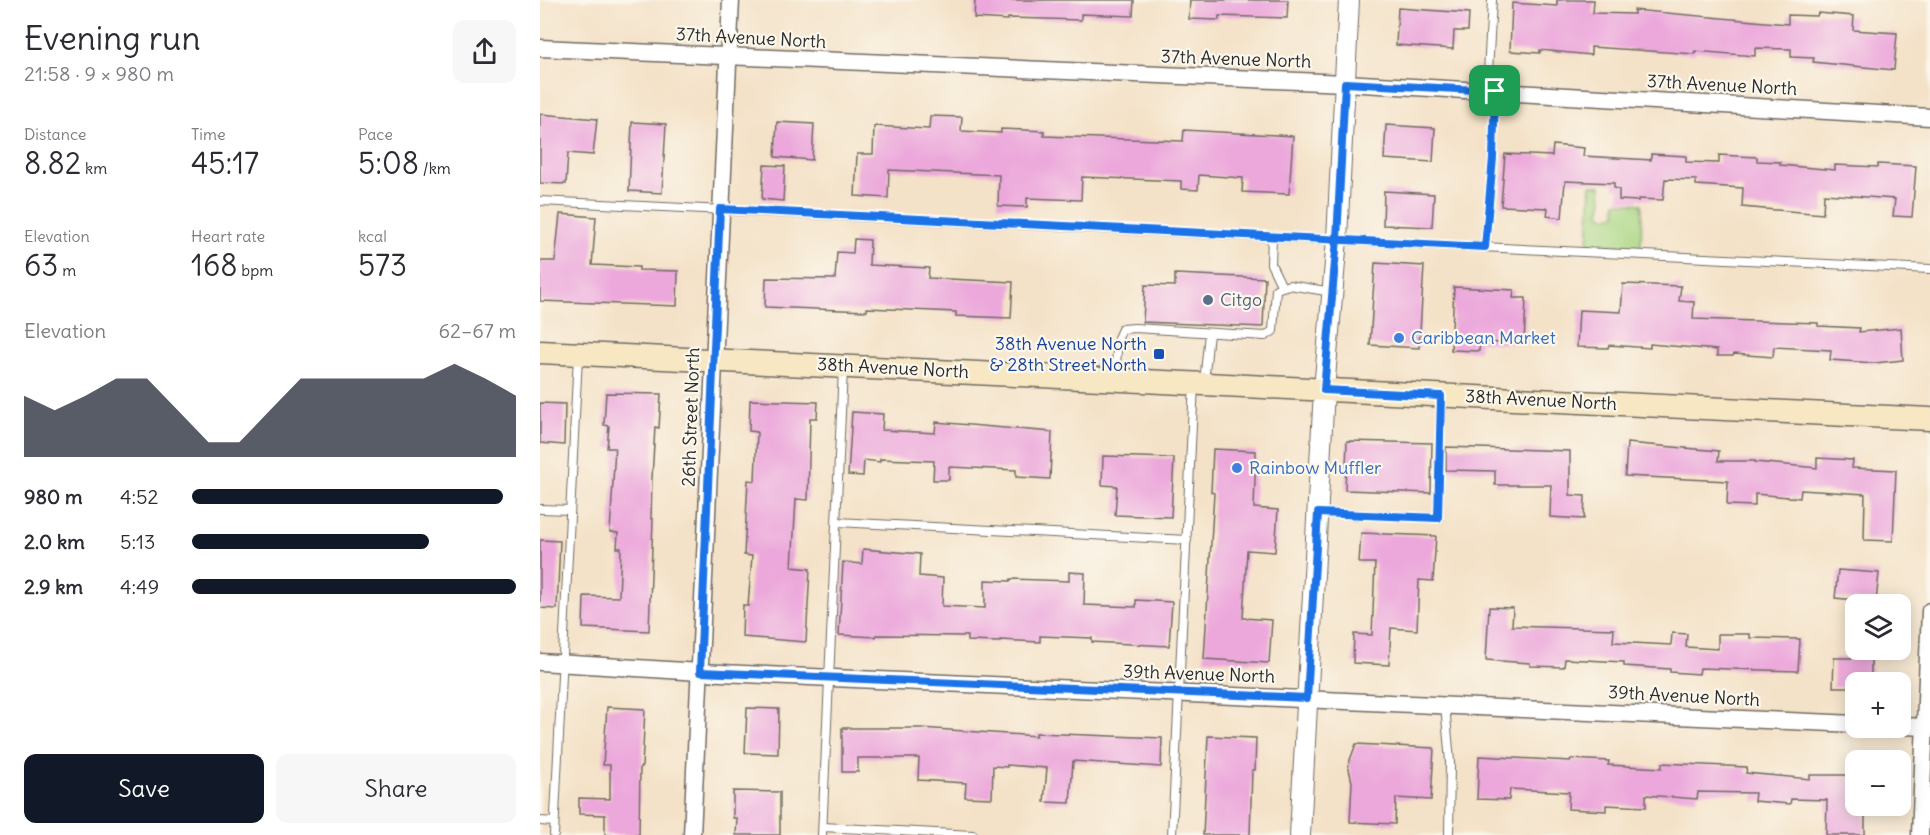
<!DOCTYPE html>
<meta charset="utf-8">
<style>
body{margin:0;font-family:Delius,sans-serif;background:#f7f7f7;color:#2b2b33;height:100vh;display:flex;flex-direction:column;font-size:22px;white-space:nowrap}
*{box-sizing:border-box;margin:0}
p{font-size:20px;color:#7c7c81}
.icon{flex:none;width:33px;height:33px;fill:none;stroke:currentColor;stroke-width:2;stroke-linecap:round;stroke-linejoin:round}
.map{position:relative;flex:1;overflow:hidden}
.details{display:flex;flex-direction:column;background:#fff;width:540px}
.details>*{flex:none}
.controls{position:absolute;left:1305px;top:594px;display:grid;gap:12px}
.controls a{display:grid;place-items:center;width:66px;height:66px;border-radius:12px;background:#fff;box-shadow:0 3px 15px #0003;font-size:30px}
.pin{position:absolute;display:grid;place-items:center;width:51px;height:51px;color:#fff;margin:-26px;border-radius:12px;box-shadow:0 3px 9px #0006}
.round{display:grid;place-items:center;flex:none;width:63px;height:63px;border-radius:12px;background:#f7f7f7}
.headline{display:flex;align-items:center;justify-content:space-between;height:102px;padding:0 24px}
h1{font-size:33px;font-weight:600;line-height:45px}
.stats{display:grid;grid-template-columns:repeat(3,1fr);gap:9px;height:102px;padding:6px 24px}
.stats div{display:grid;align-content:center}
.stats b{font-size:30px;font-weight:600}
.stats small{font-size:16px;font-weight:400}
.stats p{font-size:16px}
.chart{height:168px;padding:12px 24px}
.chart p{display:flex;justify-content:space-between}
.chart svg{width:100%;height:108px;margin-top:6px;fill:#111827;opacity:.7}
.action{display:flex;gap:12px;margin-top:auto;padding:12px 24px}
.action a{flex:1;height:69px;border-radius:12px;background:#111827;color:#fff;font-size:24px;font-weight:600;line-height:69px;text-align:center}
.action a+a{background:#f7f7f7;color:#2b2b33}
ul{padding:0 24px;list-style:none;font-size:20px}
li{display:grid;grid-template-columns:96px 72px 1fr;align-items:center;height:45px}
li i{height:15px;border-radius:8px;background:#111827}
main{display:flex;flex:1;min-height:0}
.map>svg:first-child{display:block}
</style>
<main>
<section class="details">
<div class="headline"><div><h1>Evening run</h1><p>21:58 · 9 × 980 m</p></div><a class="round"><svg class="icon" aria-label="share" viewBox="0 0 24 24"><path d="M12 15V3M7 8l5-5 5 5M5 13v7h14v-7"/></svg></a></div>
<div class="stats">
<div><p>Distance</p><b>8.82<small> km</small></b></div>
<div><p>Time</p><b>45:17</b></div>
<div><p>Pace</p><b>5:08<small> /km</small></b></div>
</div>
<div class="stats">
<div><p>Elevation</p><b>63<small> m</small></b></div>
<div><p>Heart rate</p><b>168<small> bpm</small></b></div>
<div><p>kcal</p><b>573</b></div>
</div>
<div class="chart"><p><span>Elevation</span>62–67 m</p>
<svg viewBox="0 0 160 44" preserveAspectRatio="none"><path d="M0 44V19L10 25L20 19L30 12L40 12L50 25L60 38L70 38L80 25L90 12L100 12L110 12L120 12L130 12L140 6L150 12L160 19V44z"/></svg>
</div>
<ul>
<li><b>980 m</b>4:52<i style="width:96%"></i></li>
<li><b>2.0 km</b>5:13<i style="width:73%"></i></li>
<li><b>2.9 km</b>4:49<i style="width:100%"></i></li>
</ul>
<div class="action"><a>Save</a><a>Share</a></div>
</section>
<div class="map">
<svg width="1390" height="835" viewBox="0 0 1390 835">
<rect width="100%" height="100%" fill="#fbf7ec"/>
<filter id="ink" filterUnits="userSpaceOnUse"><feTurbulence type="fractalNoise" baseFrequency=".0167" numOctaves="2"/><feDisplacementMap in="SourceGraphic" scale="12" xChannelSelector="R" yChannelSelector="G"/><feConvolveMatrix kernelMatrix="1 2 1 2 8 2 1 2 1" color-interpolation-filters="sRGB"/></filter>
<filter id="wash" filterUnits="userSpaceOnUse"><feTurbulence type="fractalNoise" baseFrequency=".008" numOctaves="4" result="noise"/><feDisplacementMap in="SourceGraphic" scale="24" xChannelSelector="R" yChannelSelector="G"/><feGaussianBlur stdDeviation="1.35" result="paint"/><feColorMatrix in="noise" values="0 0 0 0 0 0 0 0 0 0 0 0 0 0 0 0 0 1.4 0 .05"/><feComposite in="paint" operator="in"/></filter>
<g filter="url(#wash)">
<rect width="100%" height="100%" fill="#f4e2c8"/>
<polygon fill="#a9d581" stroke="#6a8056" stroke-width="1.5" points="1051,185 1061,186 1062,204 1060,212 1062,216 1069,217 1076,214 1076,202 1102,204 1101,247 1048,244"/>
<g id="blocks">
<g fill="#eca8db">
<polygon points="435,0 594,0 593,16 541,14 541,20 468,18 468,20 434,18"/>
<polygon points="650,0 748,0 747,18 679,16 679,20 649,19"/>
<polygon points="1017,0 1054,0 1053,13 1094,14 1094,10 1248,24 1248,15 1277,16 1278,13 1314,16 1313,30 1357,33 1354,70 1273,62 1274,58 1251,57 1251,49 1215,48 1215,56 1155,51 1155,54 1051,47 1051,55 1000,50 1000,53 970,51 972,3 1017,6"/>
<polygon points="858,8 929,13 928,31 914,31 913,49 856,45"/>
<polygon points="0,114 57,119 53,155 28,153 26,184 0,183"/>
<polygon points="390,116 422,117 421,131 461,133 461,129 504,131 504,136 643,141 644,130 753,136 749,194 702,192 703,178 659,175 658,190 641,189 641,181 542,177 541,200 487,198 487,207 458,206 459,175 349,170 348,198 315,196 317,154 333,154 334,126 389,129"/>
<polygon points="92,122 126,124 122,193 89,191"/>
<polygon points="237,122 274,124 272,160 235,157"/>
<polygon points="846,125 895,128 893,162 844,159"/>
<polygon points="1013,145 1044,148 1043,156 1111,160 1111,154 1146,156 1146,162 1179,163 1179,155 1217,157 1217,161 1240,162 1240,165 1295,170 1295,165 1338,167 1338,164 1376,166 1372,217 1353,216 1355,199 1284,194 1283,214 1202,207 1203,188 1156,185 1156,180 1125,179 1123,200 1098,199 1098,201 1079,200 1079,189 1074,188 1074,183 1025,181 1022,218 1007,216 1008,208 961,206 965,154 1012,156"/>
<polygon points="224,165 245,166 243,201 222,199"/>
<polygon points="844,191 894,194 892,227 843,225"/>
<polygon points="20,214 56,217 52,265 99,267 99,270 138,271 137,306 0,301 0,261 15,261"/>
<polygon points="314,239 330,240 329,265 389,268 388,278 473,282 471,318 416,316 416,312 327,308 327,311 225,307 226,278 295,279 297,252 313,253"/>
<polygon points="835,263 884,266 879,348 830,345"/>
<polygon points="635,274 725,278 723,327 603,322 605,285 635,286"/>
<polygon points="1083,284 1141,286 1139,301 1154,302 1153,319 1278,323 1278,326 1320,328 1319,332 1361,328 1363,360 1335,363 1290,360 1291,350 1234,347 1233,357 1194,354 1193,356 1177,356 1177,350 1110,344 1110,348 1069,345 1068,348 1037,347 1039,310 1081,312"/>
<polygon points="914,287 974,290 973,298 986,298 984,344 940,342 939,351 911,350"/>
<polygon points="66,393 121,394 119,428 115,427 112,478 111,519 113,519 109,631 43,628 44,596 79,597 81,548 77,548 78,533 70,532 75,448 67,448 69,426 64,425"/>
<polygon points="210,400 278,402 277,418 270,418 268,500 256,499 252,567 270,569 266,642 202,637 203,605 208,606 212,556 204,555 208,480 215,481 217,432 209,431"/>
<polygon points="0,403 25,404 24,445 0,443"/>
<polygon points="312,412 343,414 342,430 395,433 396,422 512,432 510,479 476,477 476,470 409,467 409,480 393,480 394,461 340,459 340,462 324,460 323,476 308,475"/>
<polygon points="807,441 892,443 891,493 805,490"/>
<polygon points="1087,443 1179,451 1178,461 1215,461 1215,462 1277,468 1277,458 1313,460 1312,468 1356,470 1353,541 1324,540 1325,494 1261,490 1260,498 1215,494 1215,506 1187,505 1188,481 1085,476"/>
<polygon points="906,447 1030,451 1030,495 1045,496 1044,519 1010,517 1011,485 955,485 955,471 906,470"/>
<polygon points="673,449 716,451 714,508 738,510 735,552 707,550 703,618 732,620 729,663 664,659 674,493 671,492"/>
<polygon points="563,456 634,458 631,517 575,515 577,486 562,485"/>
<polygon points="821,533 896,536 893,581 879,580 877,630 851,628 849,665 813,663 814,634 832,635 835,563 819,563"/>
<polygon points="0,540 20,541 17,609 0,608"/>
<polygon points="323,549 380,554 379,576 403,578 402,606 445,608 445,580 470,581 471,579 529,581 529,572 545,573 544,605 596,607 596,600 632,602 629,646 552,642 552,638 500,636 500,642 460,640 460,642 427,641 427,636 336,635 336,637 299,635 303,562 322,564"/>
<polygon points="1298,570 1339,573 1336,602 1295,598"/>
<polygon points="949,607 973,608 972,626 1074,629 1073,642 1131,645 1132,633 1147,634 1146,647 1178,649 1178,634 1210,634 1210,638 1260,639 1258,671 1160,668 1159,674 1130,672 1130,669 1084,666 1084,662 1025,659 1024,667 990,666 990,663 946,660"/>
<polygon points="1294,658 1331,658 1331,682 1316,682 1316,687 1293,687"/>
<polygon points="67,707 105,709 102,767 100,767 99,835 65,835 65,815 39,814 39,798 70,799 70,765 63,765"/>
<polygon points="207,708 239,709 238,754 205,753"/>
<polygon points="302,728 381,728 496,736 496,733 622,738 621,767 533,761 530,803 504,802 507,768 467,765 467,767 453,766 452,798 425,797 426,783 378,780 379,758 318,758 318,772 302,772"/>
<polygon points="668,736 716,738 715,770 712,770 710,835 663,835"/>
<polygon points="816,744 894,748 891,800 856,798 855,824 810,822 812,782 808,765"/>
<polygon points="939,756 1030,761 1031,759 1069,761 1068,765 1122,768 1122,763 1207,767 1206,773 1270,779 1270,775 1316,775 1316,813 1325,813 1325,835 1286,835 1287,800 1251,799 1250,804 1214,801 1215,793 1158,792 1157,799 1106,795 1106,807 1066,805 1066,811 1028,809 1029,792 970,789 969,800 937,799"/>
<polygon points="193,791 240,792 240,835 196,835 197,818 193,818"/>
</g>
</g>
</g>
<g filter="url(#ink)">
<use href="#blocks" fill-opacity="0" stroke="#716b62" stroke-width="1.5"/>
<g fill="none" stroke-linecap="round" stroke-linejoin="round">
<g stroke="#716b62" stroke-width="10">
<g id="service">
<polyline points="947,91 952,0"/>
<polyline points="0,201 1390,269"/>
<polyline points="732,236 731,264 742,287"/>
<polyline points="945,247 953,158 955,91"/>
<polyline points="575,378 578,338 582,329 595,328 725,336 733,331 736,289 749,285 792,292"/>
<polyline points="664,383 669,333"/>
<polyline points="0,509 30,510"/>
<polyline points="778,513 898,518 901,396"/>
<polyline points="297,522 647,540"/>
<polyline points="905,705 910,762 909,835"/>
<polyline points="0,821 14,822"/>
<polyline points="283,827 433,835"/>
<polyline points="14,835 38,356"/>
<polyline points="282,835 303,369"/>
<polyline points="632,835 654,384"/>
</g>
</g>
<g stroke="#716b62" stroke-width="19">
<g id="minor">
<polyline points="0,48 805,83 1390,117"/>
<polyline points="0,662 160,672 1316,724"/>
<polyline points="1360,726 1390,727"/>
<polyline points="152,835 191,0"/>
<polyline points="1380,835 1390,611"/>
</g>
</g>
<g stroke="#716b62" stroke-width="22">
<polyline id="tertiary" points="760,835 784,390 797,239 809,0"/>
</g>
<g stroke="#716b62" stroke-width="25">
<polyline id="secondary" points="0,352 1390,419"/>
</g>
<use href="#service" stroke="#fff" stroke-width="8"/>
<use href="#minor" stroke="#fff" stroke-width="16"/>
<use href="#tertiary" stroke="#fff" stroke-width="20"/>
<use href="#secondary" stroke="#f7e8c3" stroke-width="22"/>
</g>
</g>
<g fill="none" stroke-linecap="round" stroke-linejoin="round" filter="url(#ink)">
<g stroke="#fff" stroke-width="12">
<polyline id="route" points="955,91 953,158 945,247 180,209 160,672 767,698 778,513 898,518 901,396 784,390 797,239 805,83 955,91"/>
</g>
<use href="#route" stroke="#1a73e8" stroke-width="8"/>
</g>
<circle fill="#5c6f8a" stroke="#fbf7ec" stroke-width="2" cx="668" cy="300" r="6"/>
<g fill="#3f7fe0" stroke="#fbf7ec" stroke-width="2">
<circle cx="859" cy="338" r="6"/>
<circle cx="697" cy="468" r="6"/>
</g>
<rect fill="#1a4fb4" stroke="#fbf7ec" stroke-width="2" x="613" y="348" width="12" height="12" rx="3"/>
<g text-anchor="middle" stroke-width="4.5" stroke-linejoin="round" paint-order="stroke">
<g font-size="18" fill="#2b2b2b" stroke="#fbf7ec">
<text transform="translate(211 38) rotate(3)" y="6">37th Avenue North</text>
<text transform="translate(696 59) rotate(2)" y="6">37th Avenue North</text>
<text transform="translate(1182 85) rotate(3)" y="6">37th Avenue North</text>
<text transform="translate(353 368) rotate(3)" y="6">38th Avenue North</text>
<text transform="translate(1001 400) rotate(3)" y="6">38th Avenue North</text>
<text transform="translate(151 417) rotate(-88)" y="6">26th Street North</text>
<text transform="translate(659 674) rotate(2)" y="6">39th Avenue North</text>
<text transform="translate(1144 696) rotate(3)" y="6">39th Avenue North</text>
</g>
<g font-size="18" fill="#4e5e75" stroke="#fbf7ec" text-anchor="start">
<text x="680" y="306">Citgo</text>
</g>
<g font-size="18" fill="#366cbe" stroke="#fbf7ec" text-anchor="start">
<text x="871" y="344">Caribbean Market</text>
<text x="709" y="474">Rainbow Muffler</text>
</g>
<g font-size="18" fill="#164399" stroke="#fbf7ec" text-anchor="end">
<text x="607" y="350">38th Avenue North<tspan x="607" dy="21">&amp; 28th Street North</tspan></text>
</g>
</g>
</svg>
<div class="controls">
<a><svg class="icon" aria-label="layers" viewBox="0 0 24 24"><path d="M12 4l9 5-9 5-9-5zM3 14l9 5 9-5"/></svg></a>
<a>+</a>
<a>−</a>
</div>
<div class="pin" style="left:955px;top:91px;background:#1e9e55"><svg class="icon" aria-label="arrive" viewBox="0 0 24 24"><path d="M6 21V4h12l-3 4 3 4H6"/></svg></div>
</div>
</main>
